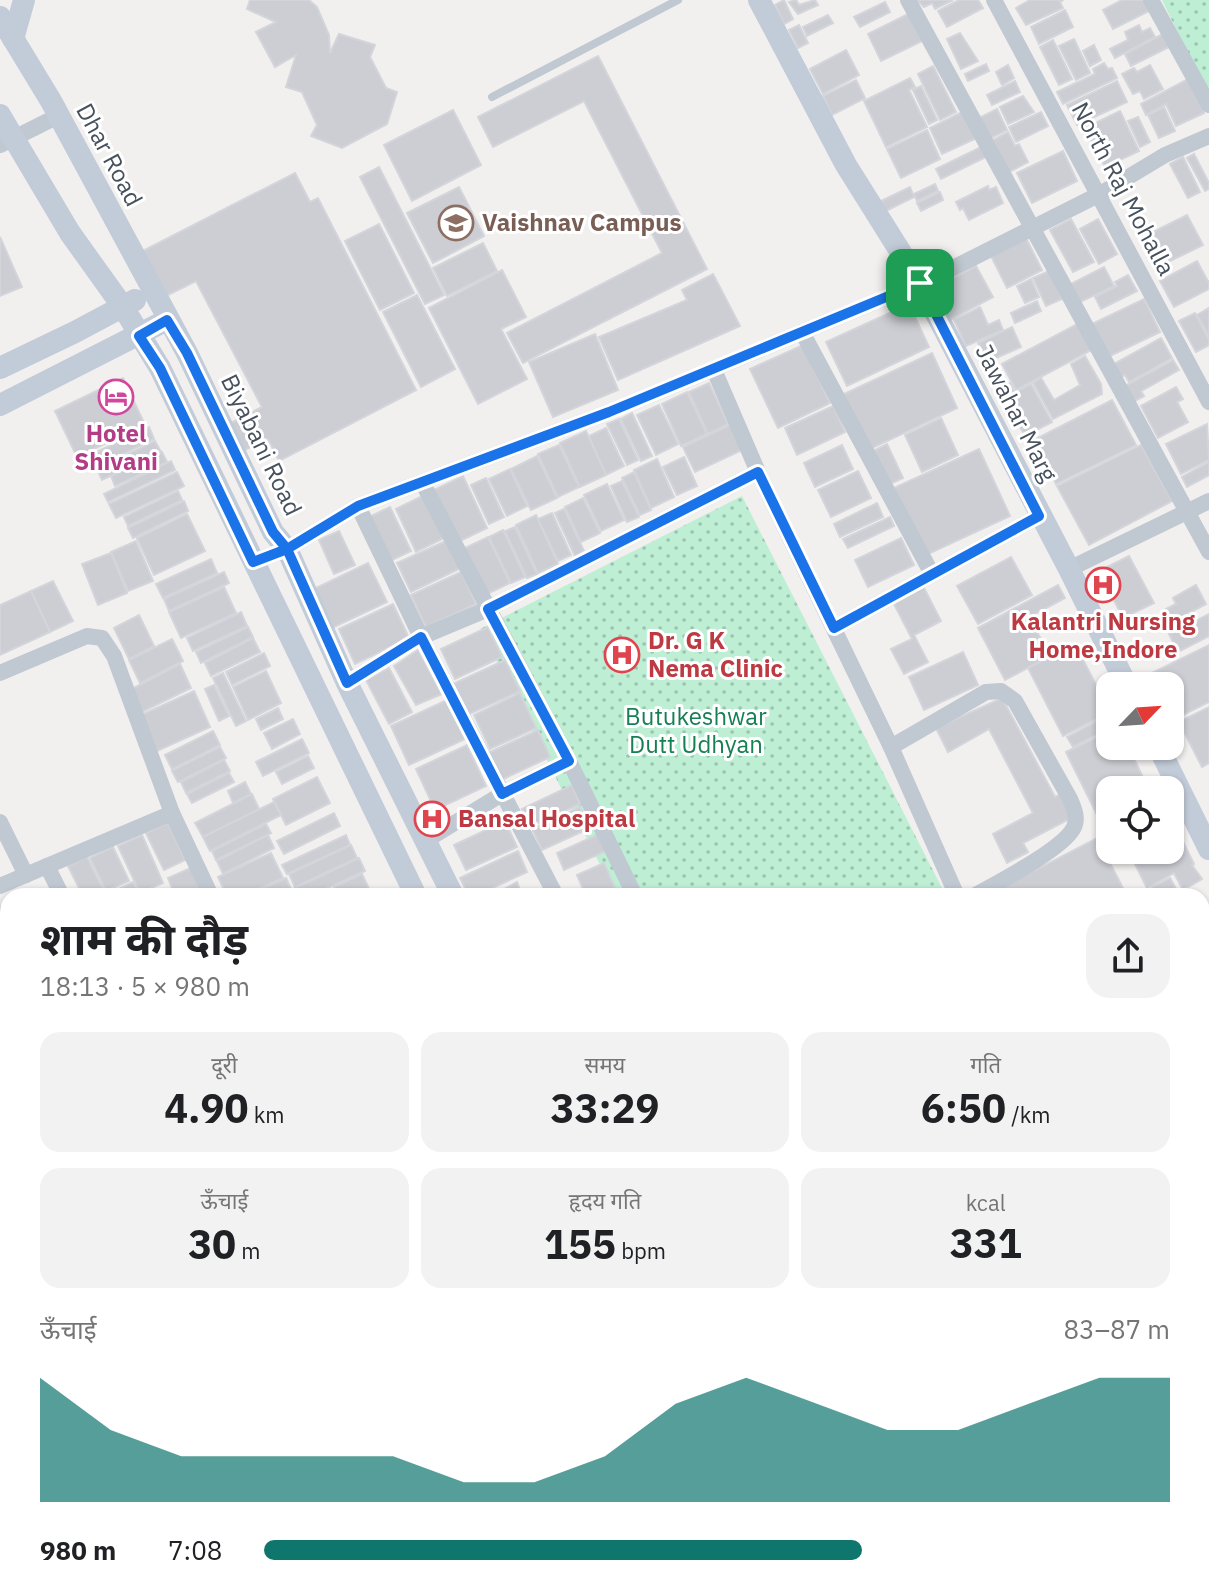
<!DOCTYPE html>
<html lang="hi">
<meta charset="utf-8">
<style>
body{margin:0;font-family:"IBM Plex Sans","Noto Sans Devanagari",sans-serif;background:#f2f2f2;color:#202124;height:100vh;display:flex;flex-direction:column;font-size:30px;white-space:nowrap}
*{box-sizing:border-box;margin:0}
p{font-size:26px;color:#757577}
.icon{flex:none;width:44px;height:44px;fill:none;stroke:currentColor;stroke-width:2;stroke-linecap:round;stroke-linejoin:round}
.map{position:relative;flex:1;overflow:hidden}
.sheet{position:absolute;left:0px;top:888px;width:1210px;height:708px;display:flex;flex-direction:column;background:#fff;border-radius:24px 24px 0 0;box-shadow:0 2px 6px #0004}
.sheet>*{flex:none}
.needle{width:52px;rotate:65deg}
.controls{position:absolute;left:1096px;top:672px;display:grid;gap:16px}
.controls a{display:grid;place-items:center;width:88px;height:88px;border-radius:16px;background:#fff;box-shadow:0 2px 6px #0004;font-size:40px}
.pin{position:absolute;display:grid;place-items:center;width:68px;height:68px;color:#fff;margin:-34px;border-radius:16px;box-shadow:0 4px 12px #0006}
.round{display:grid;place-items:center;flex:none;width:84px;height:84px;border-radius:24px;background:#f2f2f2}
.summary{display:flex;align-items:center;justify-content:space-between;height:136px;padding:0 40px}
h1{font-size:44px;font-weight:700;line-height:60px}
.stats{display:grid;grid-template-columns:repeat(3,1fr);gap:12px;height:136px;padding:8px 40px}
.stats div{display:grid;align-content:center;border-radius:20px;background:#f2f2f2;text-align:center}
.stats b{font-size:40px;font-weight:700}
.stats small{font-size:22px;font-weight:400}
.stats p{font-size:22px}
.chart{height:224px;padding:16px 40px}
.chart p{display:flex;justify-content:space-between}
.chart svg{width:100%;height:144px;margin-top:8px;fill:#0f766e;opacity:.7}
ul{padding:0 40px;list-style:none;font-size:26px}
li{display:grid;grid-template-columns:128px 96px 1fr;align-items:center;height:60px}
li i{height:20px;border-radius:10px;background:#0f766e}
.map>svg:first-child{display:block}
</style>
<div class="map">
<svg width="1209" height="1596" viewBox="0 0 1209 1596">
<defs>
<pattern id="park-dots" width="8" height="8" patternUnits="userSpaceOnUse" patternTransform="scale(2)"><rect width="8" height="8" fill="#beefd5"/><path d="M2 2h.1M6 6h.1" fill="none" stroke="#9cc4b0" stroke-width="1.8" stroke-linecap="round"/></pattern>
</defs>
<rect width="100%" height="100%" fill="#f2efef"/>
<g fill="url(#park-dots)">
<polygon points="1162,0 1209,0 1209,97"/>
<polygon points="742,496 946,896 616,896 480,629"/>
</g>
<g fill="#ccced4" stroke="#d3d5db" stroke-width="2">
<polygon points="250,0 309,0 317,7 329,35 330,53 339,34 375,45 370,57 386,88 397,92 387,124 342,148 311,136 317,125 302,92 286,87 296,55 275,67 256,32 276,22 247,9"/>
<polygon points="784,0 793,19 784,24 775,5"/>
<polygon points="796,0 799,5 815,0 818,5 798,14 789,2"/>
<polygon points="917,0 953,0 935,9 932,3 924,7"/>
<polygon points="959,0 978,0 983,8 947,27 938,11"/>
<polygon points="1030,0 1063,0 1060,2 1063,8 1026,25 1016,8"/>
<polygon points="1122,0 1146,0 1151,10 1113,29 1103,10"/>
<polygon points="885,2 890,12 860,27 854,17"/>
<polygon points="1065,10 1073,27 1039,44 1031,27"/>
<polygon points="908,14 922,41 881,61 868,34"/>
<polygon points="828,15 833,23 807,36 803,27"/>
<polygon points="799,25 808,43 798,48 789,30"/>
<polygon points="1139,25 1142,32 1150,28 1155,37 1115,58 1110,49 1128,40 1125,32"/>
<polygon points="960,33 978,61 961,69 947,39"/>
<polygon points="1163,34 1169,47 1131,66 1125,54"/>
<polygon points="1074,39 1090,73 1076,80 1059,46"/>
<polygon points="1053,40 1072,79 1059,85 1040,47"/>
<polygon points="1094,45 1101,60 1090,66 1083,51"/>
<polygon points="846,50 859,75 823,94 810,69"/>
<polygon points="598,56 707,269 523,363 507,333 662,253 584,101 493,147 478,117"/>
<polygon points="1104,63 1108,69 1112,68 1117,78 1063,104 1057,92 1095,74 1093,69"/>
<polygon points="986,64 989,71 968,81 965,74"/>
<polygon points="1008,65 1014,78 1002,85 996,72"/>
<polygon points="1150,65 1163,89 1144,99 1140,91 1133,94 1122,74 1134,68 1137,72"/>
<polygon points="933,66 956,112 940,120 918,74"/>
<polygon points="910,78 915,87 909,90 927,127 886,147 864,101"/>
<polygon points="1188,79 1204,105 1204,113 1176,126 1166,104 1146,115 1141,104"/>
<polygon points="856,80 865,98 832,115 823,96"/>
<polygon points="1015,81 1020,92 992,105 987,95"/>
<polygon points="1117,81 1127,102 1077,125 1067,105"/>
<polygon points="921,86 937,120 929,124 913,90"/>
<polygon points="1023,96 1034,112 1008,124 1000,107"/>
<polygon points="1164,107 1175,131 1159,138 1148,115"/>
<polygon points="997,109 1007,130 987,140 977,119"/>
<polygon points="453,110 481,165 412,201 384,145"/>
<polygon points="966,110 979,137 942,154 930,128"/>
<polygon points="1120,111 1139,151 1105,167 1085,128"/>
<polygon points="1041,112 1048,126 1016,142 1009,127"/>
<polygon points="1138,117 1150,142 1140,147 1128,121"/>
<polygon points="927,130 940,159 901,178 887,149"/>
<polygon points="1008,132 1015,146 1019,144 1028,162 1009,172 993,140"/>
<polygon points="983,146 988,156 941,179 936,169"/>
<polygon points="1063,151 1077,181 1032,203 1017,173"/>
<polygon points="1194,154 1209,183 1209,189 1205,191 1187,158"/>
<polygon points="1183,157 1200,192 1188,198 1170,164"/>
<polygon points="379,167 444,295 425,304 360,177"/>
<polygon points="295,173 310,202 318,198 416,390 279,461 268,439 243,451 229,424 262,407 196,281 160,299 137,254"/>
<polygon points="935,184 938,191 917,201 914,194"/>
<polygon points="988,186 989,190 996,187 1003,203 969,220 963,208 960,210 956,202"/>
<polygon points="459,187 484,236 433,263 407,213"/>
<polygon points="910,187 914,197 886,211 881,201"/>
<polygon points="940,192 943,200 921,211 917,203"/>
<polygon points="1187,215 1203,245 1160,266 1145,236"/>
<polygon points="1071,219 1094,262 1073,272 1050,230"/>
<polygon points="1098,219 1117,254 1099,264 1080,229"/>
<polygon points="379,224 414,293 380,310 345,241"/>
<polygon points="0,237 22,287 0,296"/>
<polygon points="1026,238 1042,270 1007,288 991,256"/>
<polygon points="483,243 497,271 447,296 433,268"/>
<polygon points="1197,261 1209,283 1209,289 1174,307 1160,281"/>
<polygon points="976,266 993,297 948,321 932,290"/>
<polygon points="1104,267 1114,286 1080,302 1071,284"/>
<polygon points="502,270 526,317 501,329 527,379 478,404 429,308"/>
<polygon points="1049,271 1062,299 1046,306 1033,278"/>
<polygon points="713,274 740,326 618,380 599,337 687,300 682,290"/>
<polygon points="1128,275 1137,291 1101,309 1095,297 1117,286 1115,282"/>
<polygon points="1031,279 1039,297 1025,303 1017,286"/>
<polygon points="417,295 455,369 421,387 383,312"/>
<polygon points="1144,299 1160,332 1108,357 1092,324"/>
<polygon points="1037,301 1041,311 1015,323 1011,313"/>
<polygon points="909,304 929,347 847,386 826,342"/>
<polygon points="980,307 988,325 999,320 1003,330 966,346 954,320"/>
<polygon points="1209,308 1209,336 1197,315"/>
<polygon points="1195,313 1209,340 1209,345 1196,352 1179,321"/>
<polygon points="1079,323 1093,349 1016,390 1002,364"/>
<polygon points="1012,327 1021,347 987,362 978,343"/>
<polygon points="595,334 618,390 553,417 529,362"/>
<polygon points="1161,338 1172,358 1129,382 1125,375 1121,377 1114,364"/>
<polygon points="803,345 830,403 778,428 750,369"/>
<polygon points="932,353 957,408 868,450 842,395"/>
<polygon points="1085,356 1101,384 1102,394 1053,419 1033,383 1041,378 1054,400 1080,385 1071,364"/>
<polygon points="1173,360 1179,370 1141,391 1144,396 1133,402 1125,386"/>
<polygon points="123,378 145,425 77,457 55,411"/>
<polygon points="709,383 728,424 708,434 689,392"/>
<polygon points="1010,383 1015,393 1031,384 1052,422 1025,436 999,389"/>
<polygon points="1176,387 1183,399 1177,402 1188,422 1158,438 1141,406"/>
<polygon points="687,392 707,434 681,446 662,404"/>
<polygon points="1112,400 1136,445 1056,484 1034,440"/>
<polygon points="659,405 678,444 656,455 637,415"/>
<polygon points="833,406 845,432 797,455 785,428"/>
<polygon points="632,413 652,456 641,461 621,419"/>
<polygon points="941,418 958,455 922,472 905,435"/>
<polygon points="619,419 638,460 627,465 607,424"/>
<polygon points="1207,424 1209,460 1181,474 1166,444"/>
<polygon points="730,425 742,450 695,472 683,447"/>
<polygon points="149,427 154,439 92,469 86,457"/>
<polygon points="606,428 624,466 606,475 589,436"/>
<polygon points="586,431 606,475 580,487 560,443"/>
<polygon points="155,441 161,452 102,480 97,469"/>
<polygon points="887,444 903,478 888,485 873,451"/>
<polygon points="559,445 579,487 558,497 538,454"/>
<polygon points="842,445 853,469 815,487 804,463"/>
<polygon points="1141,445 1172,501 1089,545 1057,486"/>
<polygon points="979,449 1010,516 926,555 894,488"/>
<polygon points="162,452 167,462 115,486 111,476"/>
<polygon points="537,456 557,498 531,510 511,469"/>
<polygon points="684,457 697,486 677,495 663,467"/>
<polygon points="657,459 674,497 651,508 634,470"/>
<polygon points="171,461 175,470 108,502 104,494"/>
<polygon points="1209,462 1209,475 1187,487 1182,477"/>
<polygon points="510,469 527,506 507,516 489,479"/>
<polygon points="858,471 871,498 831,517 818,490"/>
<polygon points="177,472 184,486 116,518 109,504"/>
<polygon points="634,472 651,510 640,515 622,478"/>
<polygon points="463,476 487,528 456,543 432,491"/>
<polygon points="486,478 504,517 489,524 471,485"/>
<polygon points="622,481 639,517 627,522 611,486"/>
<polygon points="607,484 624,520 601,531 584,495"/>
<polygon points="178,491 182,500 128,526 124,517"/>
<polygon points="424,495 444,538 416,552 396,509"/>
<polygon points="583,498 600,533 581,542 565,507"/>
<polygon points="184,501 188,511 133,538 128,528"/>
<polygon points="877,503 883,517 840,537 834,524"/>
<polygon points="390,507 411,551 388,562 367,518"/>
<polygon points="564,509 584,551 575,556 555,513"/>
<polygon points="552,513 571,555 558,561 538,519"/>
<polygon points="187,514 205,551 154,575 137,538"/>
<polygon points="536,515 558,564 538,573 516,525"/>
<polygon points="890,517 894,526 848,548 843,539"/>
<polygon points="515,527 537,574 527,578 505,531"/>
<polygon points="503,530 525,577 511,583 489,537"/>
<polygon points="339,531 355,565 334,574 319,540"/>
<polygon points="488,537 510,583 485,595 463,549"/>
<polygon points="901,538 914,565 868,587 855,560"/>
<polygon points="448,540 461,568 411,592 397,563"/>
<polygon points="136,541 153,581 128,591 111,552"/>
<polygon points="111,553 127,593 98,605 82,564"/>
<polygon points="1129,556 1154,603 1123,618 1099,571"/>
<polygon points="1011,557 1032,595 978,624 957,586"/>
<polygon points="211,559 217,573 163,598 156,584"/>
<polygon points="368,563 387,602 332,628 314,589"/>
<polygon points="224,572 229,583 169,611 164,599"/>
<polygon points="461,572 476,604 426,627 411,595"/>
<polygon points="53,581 73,621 50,632 31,591"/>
<polygon points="1058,585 1065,598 1029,617 1050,656 1005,680 978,628"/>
<polygon points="1196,585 1206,604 1168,624 1162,611 1176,604 1173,598"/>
<polygon points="923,586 941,621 914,635 928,662 904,674 891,649 912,639 893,602"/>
<polygon points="224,587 236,613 181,638 169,612"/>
<polygon points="31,591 50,632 0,655 0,605"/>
<polygon points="393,604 409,638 355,664 339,629"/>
<polygon points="241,612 247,626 193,651 187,638"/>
<polygon points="1209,614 1209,636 1178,652 1169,634"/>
<polygon points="139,615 154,646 129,659 114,628"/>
<polygon points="248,627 253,637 201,663 196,652"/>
<polygon points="488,627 502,657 455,679 441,649"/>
<polygon points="253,638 260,652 211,676 205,663"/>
<polygon points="172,639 183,661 140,683 129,660"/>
<polygon points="1075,644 1110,712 1063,736 1028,668"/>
<polygon points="1209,645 1209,702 1175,719 1170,709 1170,686 1159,686 1152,673"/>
<polygon points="418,650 442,694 416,705 394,666"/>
<polygon points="963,652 978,685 924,710 909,677"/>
<polygon points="264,653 270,666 232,685 226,672"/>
<polygon points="505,660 520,691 467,715 453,684"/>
<polygon points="180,664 191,688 142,712 130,690"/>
<polygon points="389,668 412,712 389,724 366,680"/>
<polygon points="266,671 281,703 248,720 233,687"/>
<polygon points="223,673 246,721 236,726 213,678"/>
<polygon points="214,685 229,716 219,721 205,689"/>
<polygon points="194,691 210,727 157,751 141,715"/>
<polygon points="520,693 536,728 490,749 474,715"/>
<polygon points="1002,698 1055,797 1061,794 1073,817 1023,843 1028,852 1007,863 993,834 1033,813 989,729 948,752 936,728"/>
<polygon points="449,699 467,738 409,765 391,726"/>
<polygon points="1209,707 1209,763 1202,767 1179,722"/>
<polygon points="278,708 283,719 261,730 256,719"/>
<polygon points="1108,715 1110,728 1073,747 1067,737"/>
<polygon points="293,719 300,734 272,749 264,733"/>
<polygon points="538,730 550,757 501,780 488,753"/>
<polygon points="213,731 220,745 172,769 165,755"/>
<polygon points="1110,731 1110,746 1128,746 1149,790 1110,790 1110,821 1102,825 1066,752"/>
<polygon points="302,739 309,753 263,776 256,762"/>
<polygon points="467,745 486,786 435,810 416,769"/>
<polygon points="220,747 226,758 178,782 172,771"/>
<polygon points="308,756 314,768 282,784 276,772"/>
<polygon points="224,760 230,771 186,793 181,782"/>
<polygon points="229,773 234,782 192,803 187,794"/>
<polygon points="317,777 330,803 286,825 273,799"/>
<polygon points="245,782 251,794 233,803 228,791"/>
<polygon points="572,785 580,804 530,827 522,809"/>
<polygon points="252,794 259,809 203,837 195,823"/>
<polygon points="274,802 281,815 210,851 203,837"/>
<polygon points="580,807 590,828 542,850 532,829"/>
<polygon points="334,813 340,826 284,854 277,841"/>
<polygon points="1170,816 1194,864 1192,865 1202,879 1183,890 1174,873 1147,888 1128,850 1170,850"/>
<polygon points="505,821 517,847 466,870 454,845"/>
<polygon points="168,823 185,860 164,870 146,833"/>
<polygon points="266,824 271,833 216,860 212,851"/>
<polygon points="599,834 606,851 564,870 557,853"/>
<polygon points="142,835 163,883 140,893 118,846"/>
<polygon points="268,835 274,848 223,874 217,861"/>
<polygon points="346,835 350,845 287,874 282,865"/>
<polygon points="1097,838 1124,890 1113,896 986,896"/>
<polygon points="351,845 357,858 295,887 289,874"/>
<polygon points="113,847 129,881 106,891 90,858"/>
<polygon points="518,851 527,872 475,896 469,896 460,878"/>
<polygon points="271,853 283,878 243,896 227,896 218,877"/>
<polygon points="87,857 104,891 92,896 83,896 68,866"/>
<polygon points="359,858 365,871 310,896 298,896 295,888"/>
<polygon points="604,863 615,888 597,896 586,896 577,875"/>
<polygon points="193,867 206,896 175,896 168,878"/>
<polygon points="362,874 370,891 359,896 338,896 334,887"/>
<polygon points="286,878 294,896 246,896"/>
<polygon points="1170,878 1180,896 1157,896 1152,887"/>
<polygon points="133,882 140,896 113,896 112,892"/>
<polygon points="517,882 522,896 492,896"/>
<polygon points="8,903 8,941 0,922 0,907"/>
<polygon points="8,954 8,994 0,975 0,958"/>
<polygon points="1209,969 1209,1002 1202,1006 1202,973"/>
<polygon points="8,1042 8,1088 0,1069 0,1046"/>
<polygon points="0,1100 8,1120 8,1132 0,1136"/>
<polygon points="8,1160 8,1193 0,1197 0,1164"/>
<polygon points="8,1201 8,1243 0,1246 0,1205"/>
<polygon points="1202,1304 1209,1318 1209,1356 1202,1341"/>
<polygon points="0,1562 8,1577 8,1588 14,1588 18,1596 10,1596 0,1578"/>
<polygon points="348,1588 368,1588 372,1596 351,1596"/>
<polygon points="372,1588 392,1588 396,1596 376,1596"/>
<polygon points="636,1588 703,1588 707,1596 638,1596"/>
<polygon points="755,1588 780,1588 784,1596 759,1596"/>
<polygon points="1001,1588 1040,1588 1044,1596 988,1596"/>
<polygon points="1091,1588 1120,1588 1107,1596 1096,1596"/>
<polygon points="1126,1588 1149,1588 1153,1596 1130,1596"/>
</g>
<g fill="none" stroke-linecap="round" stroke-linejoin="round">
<polyline stroke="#c0c8d1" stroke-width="8" points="492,97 678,0"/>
<g stroke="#c0c8d1" stroke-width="16">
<polyline points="908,0 1209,552"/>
<polyline points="994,0 1209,402"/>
<polyline points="1151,0 1209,105"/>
<polyline points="0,145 58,116"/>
<polyline points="802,332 932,574"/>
<polyline points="714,370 758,472 891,747 957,896"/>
<polyline points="422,482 569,761 635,896"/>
<polyline points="358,506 421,637 556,896"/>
<polyline points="253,562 287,549 358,506 609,412 935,277 1100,194 1165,155 1209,136"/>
<polyline points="1069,569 1209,501"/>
<polyline points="834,628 1039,516"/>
<polyline points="0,673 87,636 102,638 114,656 172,813 211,896"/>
<polyline points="347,683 421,637 488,609 758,472"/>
<path d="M891,747L986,692L1001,691L1015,701L1070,799C1074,808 1079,819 1073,829C1061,850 997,883 974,896"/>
<polyline points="0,822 26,875"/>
<polyline points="425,841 502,794 569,761"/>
<polyline points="47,866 62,896"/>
<polyline points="0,886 172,813"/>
<polyline points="1202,961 1209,956"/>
<polyline points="0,1019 8,1016"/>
<polyline points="1202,1129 1209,1126"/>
<polyline points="0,1150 8,1147"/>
<polyline points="0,1382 8,1387"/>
<polyline points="1202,1392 1209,1388"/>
<polyline points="0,1507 8,1504"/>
<polyline points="1202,1575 1209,1588"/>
<polyline points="214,1588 226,1596"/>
<polyline points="464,1588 466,1596"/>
<polyline points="583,1588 586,1596"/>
<polyline points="711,1588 717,1596"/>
<polyline points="1071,1588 1075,1596"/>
<polyline points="56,1596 69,1588"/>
<polyline points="286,1596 308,1588"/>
<polyline points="805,1596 818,1588"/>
</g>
<g stroke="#c0c8d1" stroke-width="20">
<polyline points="1202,1257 1209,1253"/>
<polyline points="1202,1283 1209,1280"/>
<polyline points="835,1588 841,1596"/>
<polyline points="877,1588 882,1596"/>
</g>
<g stroke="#c2cbd8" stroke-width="22">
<polyline points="759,0 846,165 920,283 1069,569 1127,686"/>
<polyline points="0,17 51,101 187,353 273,532 287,549 347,683 453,896"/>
<polyline points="13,39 24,0"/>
<polyline points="0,115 70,233 123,307 160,368 416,896"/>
<polyline points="0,368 75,332 135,300"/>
<polyline points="0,405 167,320"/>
<polyline points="1158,746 1209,849"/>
<polyline points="504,1596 521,1588"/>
<polyline points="553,1596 568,1588"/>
</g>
</g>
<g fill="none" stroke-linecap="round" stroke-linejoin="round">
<g stroke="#fff" stroke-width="16">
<polyline id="route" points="920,283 609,412 358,506 287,549 273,532 187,353 167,320 139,336 160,368 253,562 287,549 347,683 421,637 502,794 569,761 488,609 758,472 834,628 1039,516 920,283"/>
</g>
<use href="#route" stroke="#1a73e8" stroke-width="10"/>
</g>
<defs>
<g id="school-ring" transform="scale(1.8)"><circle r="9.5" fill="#fff" stroke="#8d6e63" stroke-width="1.5"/><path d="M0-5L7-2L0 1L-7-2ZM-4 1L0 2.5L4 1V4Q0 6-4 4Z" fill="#8d6e63"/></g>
<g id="hotel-ring" transform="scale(1.8)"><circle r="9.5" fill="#fff" stroke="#d1479c" stroke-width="1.5"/><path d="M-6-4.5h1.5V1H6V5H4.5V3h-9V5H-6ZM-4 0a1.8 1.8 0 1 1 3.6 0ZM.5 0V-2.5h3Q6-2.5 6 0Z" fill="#d1479c"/></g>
<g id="hospital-ring" transform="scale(1.8)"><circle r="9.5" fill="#fff" stroke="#e0444e" stroke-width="1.5"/><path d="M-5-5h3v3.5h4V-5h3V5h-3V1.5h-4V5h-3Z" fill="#e0444e"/></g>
</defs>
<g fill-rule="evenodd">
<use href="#school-ring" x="456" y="223"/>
<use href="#hotel-ring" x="116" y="397"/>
<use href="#hospital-ring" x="1103" y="585"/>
<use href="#hospital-ring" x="622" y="655"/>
<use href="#hospital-ring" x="432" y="819"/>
</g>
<g text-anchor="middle" stroke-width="6" stroke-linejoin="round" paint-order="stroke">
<g font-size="24" fill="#47515d" stroke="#fff">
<text transform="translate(109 155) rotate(62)" y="8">Dhar Road</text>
<text transform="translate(1123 189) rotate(62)" y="8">North Raj Mohalla</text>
<text transform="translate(1016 413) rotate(63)" y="8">Jawahar Marg</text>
<text transform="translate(261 445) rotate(64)" y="8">Biyabani Road</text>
</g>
<g font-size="24" font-weight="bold" fill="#785e54" stroke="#fff" text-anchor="start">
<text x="482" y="231">Vaishnav Campus</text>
</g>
<g font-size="24" font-weight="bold" fill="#b23c85" stroke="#fff">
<text x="116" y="442">Hotel<tspan x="116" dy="28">Shivani</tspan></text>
</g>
<g font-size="24" font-weight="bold" fill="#be3a42" stroke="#fff" text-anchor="start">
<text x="1103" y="630" text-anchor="middle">Kalantri Nursing<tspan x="1103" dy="28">Home,Indore</tspan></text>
<text x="648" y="649">Dr. G K<tspan x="648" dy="28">Nema Clinic</tspan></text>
<text x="458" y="827">Bansal Hospital</text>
</g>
<g font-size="24" fill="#177f54" stroke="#fff">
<text x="696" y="725">Butukeshwar<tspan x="696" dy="28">Dutt Udhyan</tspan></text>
</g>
</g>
</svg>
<div class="controls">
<a><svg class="needle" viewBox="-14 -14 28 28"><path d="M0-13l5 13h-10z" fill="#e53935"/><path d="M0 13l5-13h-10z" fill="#757577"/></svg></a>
<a><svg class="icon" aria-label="locate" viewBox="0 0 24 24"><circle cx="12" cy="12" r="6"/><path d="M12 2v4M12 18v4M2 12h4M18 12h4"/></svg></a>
</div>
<div class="pin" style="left:920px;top:283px;background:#1e9e55"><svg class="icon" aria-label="arrive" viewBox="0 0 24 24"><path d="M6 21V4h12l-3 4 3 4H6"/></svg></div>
<section class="sheet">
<div class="summary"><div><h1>शाम की दौड़</h1><p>18:13 · 5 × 980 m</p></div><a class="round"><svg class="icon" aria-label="share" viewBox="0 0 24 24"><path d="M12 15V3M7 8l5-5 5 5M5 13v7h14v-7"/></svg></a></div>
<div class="stats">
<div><p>दूरी</p><b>4.90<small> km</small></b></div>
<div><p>समय</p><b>33:29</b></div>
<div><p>गति</p><b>6:50<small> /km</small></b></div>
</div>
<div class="stats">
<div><p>ऊँचाई</p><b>30<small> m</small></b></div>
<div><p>हृदय गति</p><b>155<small> bpm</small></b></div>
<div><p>kcal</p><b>331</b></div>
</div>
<div class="chart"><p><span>ऊँचाई</span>83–87 m</p>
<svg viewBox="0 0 160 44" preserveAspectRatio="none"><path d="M0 44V6L10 22L20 30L30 30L40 30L50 30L60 38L70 38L80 30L90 14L100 6L110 14L120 22L130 22L140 14L150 6L160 6V44z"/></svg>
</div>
<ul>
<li><b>980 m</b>7:08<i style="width:66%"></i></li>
</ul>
</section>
</div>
